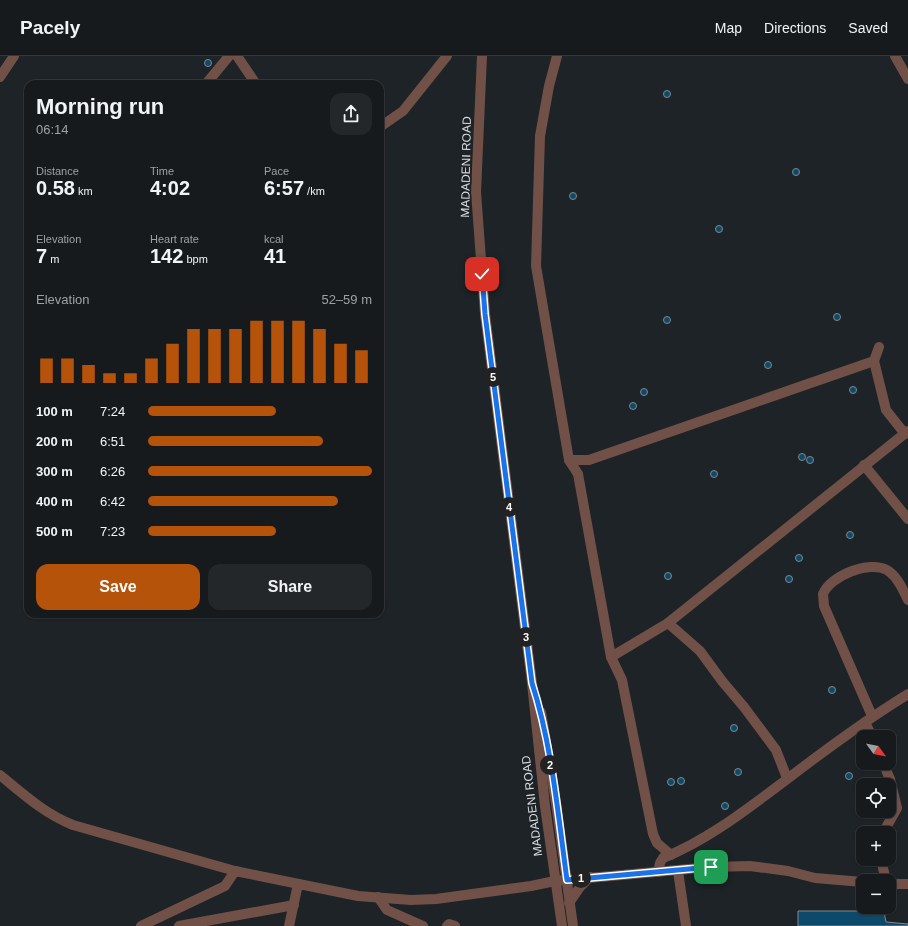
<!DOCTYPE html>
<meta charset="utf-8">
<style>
body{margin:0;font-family:Helvetica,sans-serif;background:#23272a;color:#f1f3f6;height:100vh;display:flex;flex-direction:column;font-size:15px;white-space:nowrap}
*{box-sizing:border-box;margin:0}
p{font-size:13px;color:#9ea1a4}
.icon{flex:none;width:22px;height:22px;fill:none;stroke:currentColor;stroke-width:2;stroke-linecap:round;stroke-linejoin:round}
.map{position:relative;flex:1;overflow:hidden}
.sheet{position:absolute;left:24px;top:24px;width:360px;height:538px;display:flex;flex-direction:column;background:#161a1d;border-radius:12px;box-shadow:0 1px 3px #0004,0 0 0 1px #35383b}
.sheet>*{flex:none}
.needle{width:26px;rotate:123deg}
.buttons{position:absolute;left:856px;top:674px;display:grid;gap:8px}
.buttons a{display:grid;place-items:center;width:40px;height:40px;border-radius:8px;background:#161a1d;box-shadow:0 1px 3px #0004,0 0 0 1px #35383b;font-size:20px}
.pin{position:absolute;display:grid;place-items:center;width:34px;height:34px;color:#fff;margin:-17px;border-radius:8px;box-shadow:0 2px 6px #0006}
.km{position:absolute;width:20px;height:20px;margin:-10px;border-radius:50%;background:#222;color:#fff;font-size:11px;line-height:20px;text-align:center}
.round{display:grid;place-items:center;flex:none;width:42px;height:42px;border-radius:12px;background:#23272a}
.head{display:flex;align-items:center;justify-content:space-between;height:68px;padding:0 12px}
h1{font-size:22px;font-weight:600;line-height:30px}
.metrics{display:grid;grid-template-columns:repeat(3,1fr);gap:6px;height:68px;padding:4px 12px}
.metrics div{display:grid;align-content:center}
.metrics b{font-size:20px;font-weight:600}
.metrics small{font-size:11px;font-weight:400}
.metrics p{font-size:11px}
.chart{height:112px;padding:8px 12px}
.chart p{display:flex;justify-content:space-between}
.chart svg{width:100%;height:72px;margin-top:4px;stroke:#b45309;stroke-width:6}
.primary-button{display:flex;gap:8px;margin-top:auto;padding:8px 12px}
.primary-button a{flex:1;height:46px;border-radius:12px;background:#b45309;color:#fff;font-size:16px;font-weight:600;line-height:46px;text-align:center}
.primary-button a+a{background:#23272a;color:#f1f3f6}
ul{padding:0 12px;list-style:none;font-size:13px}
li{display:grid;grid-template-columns:64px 48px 1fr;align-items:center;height:30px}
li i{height:10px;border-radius:5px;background:#b45309}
header{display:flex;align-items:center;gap:24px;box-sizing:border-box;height:56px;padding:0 20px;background:#161a1d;border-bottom:1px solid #35383b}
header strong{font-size:19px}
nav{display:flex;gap:22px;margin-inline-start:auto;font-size:14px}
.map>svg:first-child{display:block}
</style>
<header>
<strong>Pacely</strong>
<nav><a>Map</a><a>Directions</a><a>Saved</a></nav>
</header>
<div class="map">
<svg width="908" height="870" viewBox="0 0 908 870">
<rect width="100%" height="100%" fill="#1e2327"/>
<g fill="#0d496b" stroke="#82898d">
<circle cx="208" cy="7" r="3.5"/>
<circle cx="667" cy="38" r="3.5"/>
<circle cx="796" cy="116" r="3.5"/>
<circle cx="573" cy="140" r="3.5"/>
<circle cx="719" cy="173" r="3.5"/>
<circle cx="837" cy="261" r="3.5"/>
<circle cx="667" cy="264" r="3.5"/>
<circle cx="768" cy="309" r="3.5"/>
<circle cx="853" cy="334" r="3.5"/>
<circle cx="644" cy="336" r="3.5"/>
<circle cx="633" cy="350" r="3.5"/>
<circle cx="802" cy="401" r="3.5"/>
<circle cx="810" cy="404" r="3.5"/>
<circle cx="714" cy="418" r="3.5"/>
<circle cx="850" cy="479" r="3.5"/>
<circle cx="799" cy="502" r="3.5"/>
<circle cx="668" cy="520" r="3.5"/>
<circle cx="789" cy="523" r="3.5"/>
<circle cx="832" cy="634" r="3.5"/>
<circle cx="734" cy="672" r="3.5"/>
<circle cx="738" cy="716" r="3.5"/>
<circle cx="849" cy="720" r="3.5"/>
<circle cx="681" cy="725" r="3.5"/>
<circle cx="671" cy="726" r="3.5"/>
<circle cx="725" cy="750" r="3.5"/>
<polygon points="863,848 863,851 883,851 886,866 908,868 908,870 798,870 798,855 861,855"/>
</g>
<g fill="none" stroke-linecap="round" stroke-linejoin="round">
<g stroke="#715147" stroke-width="10">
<polyline points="237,0 256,28"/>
<polyline points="482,0 476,136 485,258 532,627 545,750 562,870"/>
<polyline points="557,0 549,30 540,80 536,210 569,404 578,418 611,601 622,624 653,778 657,787 671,799"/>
<polyline points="895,0 908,23"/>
<polyline points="0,21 14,0"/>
<polyline points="206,28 229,0"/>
<polyline points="380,71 403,55 447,0"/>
<polyline points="874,305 886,354 905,378"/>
<polyline points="569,404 589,404 874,305 879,291"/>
<polyline points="864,409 908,463"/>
<polyline points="668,567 700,595 722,625 744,651 776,694 787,722"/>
<polyline points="611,601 668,567 908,375"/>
<polyline points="541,656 556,747 573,870"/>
<path d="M872,660L824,550L823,538C830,520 869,504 887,514C898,521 903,534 908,544"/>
<polyline points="865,666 872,681"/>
<polyline points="883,707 890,723 897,752 883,777"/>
<path d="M0,719C23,738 45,758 73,769L235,815L358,840L411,844L436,843L531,830L555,825L711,811L750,810L788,815L815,822L863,826"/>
<polyline points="881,803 886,825"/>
<polyline points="678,815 686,870"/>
<path d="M658,816L660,807L663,802C708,784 747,753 786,724C825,694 866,664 908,638"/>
<polyline points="889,828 908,828"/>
<polyline points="378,841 387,854 423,870"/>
<polyline points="569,847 580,831 590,821"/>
<polyline points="141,870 225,830 235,815"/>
<polyline points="179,870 294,849"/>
<polyline points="289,870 298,828"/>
<polyline points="447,870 449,868 455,870"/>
</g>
</g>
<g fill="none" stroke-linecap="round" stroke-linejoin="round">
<g stroke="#fff" stroke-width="8">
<path id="route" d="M482,218L485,258L532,627C552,689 558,759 567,824L711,811"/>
</g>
<use href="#route" stroke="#1a73e8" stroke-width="5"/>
</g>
<g text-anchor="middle" stroke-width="3.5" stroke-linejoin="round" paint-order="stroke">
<g font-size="12" fill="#dadde0" stroke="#1e2327">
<text transform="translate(466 111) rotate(-89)" y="4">MADADENI ROAD</text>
<text transform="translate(532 750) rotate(-97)" y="4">MADADENI ROAD</text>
</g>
</g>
</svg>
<div class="buttons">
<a><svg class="needle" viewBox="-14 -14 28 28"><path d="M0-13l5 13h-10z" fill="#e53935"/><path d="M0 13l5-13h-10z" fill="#9ea1a4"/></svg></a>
<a><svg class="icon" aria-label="locate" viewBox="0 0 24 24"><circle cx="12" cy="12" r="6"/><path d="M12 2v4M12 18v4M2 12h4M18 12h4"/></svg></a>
<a>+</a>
<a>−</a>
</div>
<div class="pin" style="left:711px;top:811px;background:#1e9e55"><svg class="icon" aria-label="arrive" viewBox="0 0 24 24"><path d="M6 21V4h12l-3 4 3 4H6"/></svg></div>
<div class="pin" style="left:482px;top:218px;background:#d93025"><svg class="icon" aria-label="check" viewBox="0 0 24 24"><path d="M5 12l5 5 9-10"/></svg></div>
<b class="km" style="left:581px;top:822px">1</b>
<b class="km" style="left:550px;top:709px">2</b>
<b class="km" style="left:526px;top:581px">3</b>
<b class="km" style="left:509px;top:451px">4</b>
<b class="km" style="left:493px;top:321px">5</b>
<section class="sheet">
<div class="head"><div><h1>Morning run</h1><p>06:14</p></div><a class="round"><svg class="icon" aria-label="share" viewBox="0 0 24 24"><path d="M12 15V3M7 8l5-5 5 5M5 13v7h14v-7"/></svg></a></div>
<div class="metrics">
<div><p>Distance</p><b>0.58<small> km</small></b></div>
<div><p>Time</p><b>4:02</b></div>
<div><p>Pace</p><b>6:57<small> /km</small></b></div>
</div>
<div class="metrics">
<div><p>Elevation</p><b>7<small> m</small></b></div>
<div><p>Heart rate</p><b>142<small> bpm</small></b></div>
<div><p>kcal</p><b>41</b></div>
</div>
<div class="chart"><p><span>Elevation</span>52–59 m</p>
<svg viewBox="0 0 160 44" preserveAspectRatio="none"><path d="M5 44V29M15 44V29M25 44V33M35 44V38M45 44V38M55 44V29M65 44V20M75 44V11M85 44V11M95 44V11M105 44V6M115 44V6M125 44V6M135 44V11M145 44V20M155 44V24"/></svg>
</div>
<ul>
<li><b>100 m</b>7:24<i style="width:57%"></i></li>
<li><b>200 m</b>6:51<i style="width:78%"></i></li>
<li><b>300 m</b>6:26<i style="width:100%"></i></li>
<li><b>400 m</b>6:42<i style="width:85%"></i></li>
<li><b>500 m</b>7:23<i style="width:57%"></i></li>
</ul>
<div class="primary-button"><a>Save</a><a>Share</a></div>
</section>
</div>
